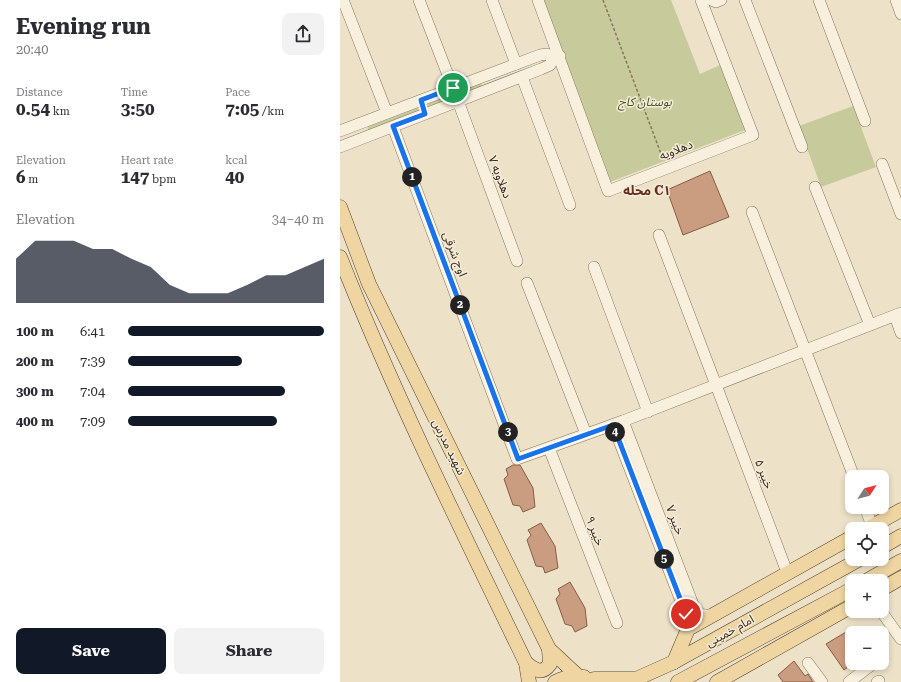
<!DOCTYPE html>
<meta charset="utf-8">
<style>
body{margin:0;font-family:"Roboto Serif","Noto Sans Arabic",serif;background:#f2f2f3;color:#2b2b33;height:100vh;display:flex;flex-direction:column;font-size:15px;white-space:nowrap}
*{box-sizing:border-box;margin:0}
p{font-size:13px;color:#7c7c81}
.icon{flex:none;width:22px;height:22px;fill:none;stroke:currentColor;stroke-width:2;stroke-linecap:round;stroke-linejoin:round}
.map{position:relative;flex:1;overflow:hidden}
.sheet{display:flex;flex-direction:column;background:#fff;width:340px}
.sheet>*{flex:none}
.needle{width:26px;rotate:54deg}
.tools{position:absolute;left:505px;top:470px;display:grid;gap:8px}
.tools a{display:grid;place-items:center;width:44px;height:44px;border-radius:8px;background:#fff;box-shadow:0 2px 6px #0003;font-size:20px}
.pin{position:absolute;display:grid;place-items:center;width:34px;height:34px;color:#fff;margin:-17px;border:2px solid #fff;border-radius:50%;box-shadow:0 1px 4px #0007}
.km{position:absolute;width:20px;height:20px;margin:-10px;border-radius:50%;background:#222;color:#fff;font-size:11px;line-height:20px;text-align:center}
.round{display:grid;place-items:center;flex:none;width:42px;height:42px;border-radius:8px;background:#f2f2f3}
.summary{display:flex;align-items:center;justify-content:space-between;height:68px;padding:0 16px}
h1{font-size:22px;font-weight:700;line-height:30px}
.stats{display:grid;grid-template-columns:repeat(3,1fr);gap:6px;height:68px;padding:4px 16px}
.stats div{display:grid;align-content:center}
.stats b{font-size:17px;font-weight:700}
.stats small{font-size:11px;font-weight:400}
.stats p{font-size:11px}
.chart{height:112px;padding:8px 16px}
.chart p{display:flex;justify-content:space-between}
.chart svg{width:100%;height:72px;margin-top:4px;fill:#111827;opacity:.7}
.action{display:flex;gap:8px;margin-top:auto;padding:8px 16px}
.action a{flex:1;height:46px;border-radius:8px;background:#111827;color:#fff;font-size:16px;font-weight:700;line-height:46px;text-align:center}
.action a+a{background:#f2f2f3;color:#2b2b33}
ul{padding:0 16px;list-style:none;font-size:13px}
li{display:grid;grid-template-columns:64px 48px 1fr;align-items:center;height:30px}
li i{height:10px;border-radius:5px;background:#111827}
main{display:flex;flex:1;min-height:0}
.map>svg:first-child{display:block}
</style>
<main>
<section class="sheet">
<div class="summary"><div><h1>Evening run</h1><p>20:40</p></div><a class="round"><svg class="icon" aria-label="share" viewBox="0 0 24 24"><path d="M12 15V3M7 8l5-5 5 5M5 13v7h14v-7"/></svg></a></div>
<div class="stats">
<div><p>Distance</p><b>0.54<small> km</small></b></div>
<div><p>Time</p><b>3:50</b></div>
<div><p>Pace</p><b>7:05<small> /km</small></b></div>
</div>
<div class="stats">
<div><p>Elevation</p><b>6<small> m</small></b></div>
<div><p>Heart rate</p><b>147<small> bpm</small></b></div>
<div><p>kcal</p><b>40</b></div>
</div>
<div class="chart"><p><span>Elevation</span>34–40 m</p>
<svg viewBox="0 0 160 44" preserveAspectRatio="none"><path d="M0 44V17L10 6L20 6L30 6L40 11L50 11L60 17L70 22L80 33L90 38L100 38L110 38L120 33L130 27L140 27L150 22L160 17V44z"/></svg>
</div>
<ul>
<li><b>100 m</b>6:41<i style="width:100%"></i></li>
<li><b>200 m</b>7:39<i style="width:58%"></i></li>
<li><b>300 m</b>7:04<i style="width:80%"></i></li>
<li><b>400 m</b>7:09<i style="width:76%"></i></li>
</ul>
<div class="action"><a>Save</a><a>Share</a></div>
</section>
<div class="map">
<svg width="561" height="682" viewBox="0 0 561 682">
<rect width="100%" height="100%" fill="#ede2c8"/>
<g fill="#c7cb9c">
<polygon points="202,0 331,0 360,74 380,65 405,130 270,182"/>
<polygon points="138,82 142,84 140,88 88,106 86,104"/>
<polygon points="77,106 80,112 28,130 27,124"/>
<polygon points="513,106 536,167 481,187 459,126"/>
</g>
<g fill="#ca9d80" stroke="#875d44">
<polygon points="370,171 389,217 343,235 327,190"/>
<polygon points="173,465 180,465 193,488 195,507 183,512 180,506 173,505 164,479 168,475 166,469"/>
<polygon points="201,523 215,546 218,568 205,573 203,567 196,566 187,540 191,535 188,530"/>
<polygon points="230,582 245,608 247,626 235,632 232,626 225,624 216,599 220,594 218,589"/>
<polygon points="506,632 512,640 512,664 504,670 486,644"/>
<polygon points="454,661 465,676 468,674 473,682 443,682 438,675"/>
</g>
<g fill="none" stroke-linecap="round" stroke-linejoin="round">
<g stroke="#89745e" stroke-width="12">
<g id="minor">
<polyline points="3,0 47,113"/>
<polyline points="79,0 113,88"/>
<polyline points="152,0 176,64"/>
<polyline points="198,0 268,191 413,135 361,0"/>
<polyline points="371,0 376,2 381,0"/>
<polyline points="405,0 462,147"/>
<polyline points="479,0 525,121"/>
<polyline points="556,0 561,14"/>
<polyline points="182,77 230,205"/>
<polyline points="118,101 177,261"/>
<polyline points="53,127 177,459 283,421 561,313"/>
<polyline points="0,131 200,55 207,54 213,59"/>
<polyline points="0,147 201,69 210,65 213,59 220,56"/>
<polyline points="542,164 561,214"/>
<polyline points="475,187 530,325"/>
<polyline points="412,212 514,477"/>
<polyline points="319,235 447,572"/>
<polyline points="254,267 308,412"/>
<polyline points="187,283 246,434"/>
<polyline points="555,316 561,333"/>
<polyline points="283,421 355,610 363,615 372,615"/>
<polyline points="273,425 346,614 348,629"/>
<polyline points="209,448 277,623"/>
<polyline points="525,507 532,526"/>
<polyline points="541,611 561,639"/>
<polyline points="468,663 482,682"/>
<polyline points="509,682 534,663"/>
<polyline points="537,682 539,681"/>
</g>
</g>
<g stroke="#574231" stroke-width="15">
<g id="major">
<polyline points="0,207 29,284 209,649 238,676"/>
<path d="M0,257C55,396 121,529 186,663L189,682"/>
<polyline points="527,529 561,510"/>
<polyline points="542,547 561,536"/>
<polyline points="526,581 561,561"/>
<polyline points="542,589 561,578"/>
<polyline points="334,662 348,629 512,537"/>
<path d="M186,663C195,670 202,675 210,664L209,649"/>
<polyline points="254,679 296,679 334,662 520,559"/>
<path d="M215,682C224,677 234,676 244,677"/>
<polyline points="338,682 512,589"/>
<polyline points="377,682 512,606"/>
</g>
</g>
<polyline stroke="#89745e" stroke-width="1.5" stroke-dasharray="3 2" stroke-linecap="butt" points="263,0 323,159"/>
<use href="#minor" stroke="#f8efdc" stroke-width="11"/>
<use href="#major" stroke="#eed5a2" stroke-width="14"/>
</g>
<g fill="none" stroke-linecap="round" stroke-linejoin="round">
<g stroke="#fff" stroke-width="8">
<polyline id="route" points="113,88 81,100 85,114 53,126 178,459 273,425 346,614"/>
</g>
<use href="#route" stroke="#1a73e8" stroke-width="5"/>
</g>
<g text-anchor="middle" stroke-width="3" stroke-linejoin="round" paint-order="stroke">
<g font-size="12" font-style="italic" fill="#4b5628" stroke="#f5ecd8">
<text x="305" y="106">بوستان کاج</text>
</g>
<g font-size="12" fill="#3a2c21" stroke="#f5ecd8">
<text transform="translate(336 150) rotate(-21)" y="4">دهلاویه</text>
<text transform="translate(160 177) rotate(69)" y="4">دهلاویه ۷</text>
<text transform="translate(115 254) rotate(69)" y="4">اوج شرقی</text>
<text transform="translate(109 447) rotate(64)" y="4">شهید مدرس</text>
<text transform="translate(424 474) rotate(69)" y="4">خیبر ۵</text>
<text transform="translate(335 520) rotate(69)" y="4">خیبر ۷</text>
<text transform="translate(255 531) rotate(69)" y="4">خیبر ۹</text>
<text transform="translate(390 631) rotate(-29)" y="4">امام خمینی</text>
</g>
<g font-size="13" font-weight="bold" fill="#652e21" stroke="#f5ecd8">
<text x="307" y="195">محله C۱</text>
</g>
</g>
</svg>
<div class="tools">
<a><svg class="needle" viewBox="-14 -14 28 28"><path d="M0-13l5 13h-10z" fill="#e53935"/><path d="M0 13l5-13h-10z" fill="#7c7c81"/></svg></a>
<a><svg class="icon" aria-label="locate" viewBox="0 0 24 24"><circle cx="12" cy="12" r="6"/><path d="M12 2v4M12 18v4M2 12h4M18 12h4"/></svg></a>
<a>+</a>
<a>−</a>
</div>
<div class="pin" style="left:113px;top:88px;background:#1e9e55"><svg class="icon" aria-label="arrive" viewBox="0 0 24 24"><path d="M6 21V4h12l-3 4 3 4H6"/></svg></div>
<div class="pin" style="left:346px;top:614px;background:#d93025"><svg class="icon" aria-label="check" viewBox="0 0 24 24"><path d="M5 12l5 5 9-10"/></svg></div>
<b class="km" style="left:72px;top:177px">1</b>
<b class="km" style="left:120px;top:305px">2</b>
<b class="km" style="left:168px;top:432px">3</b>
<b class="km" style="left:275px;top:432px">4</b>
<b class="km" style="left:324px;top:559px">5</b>
</div>
</main>
